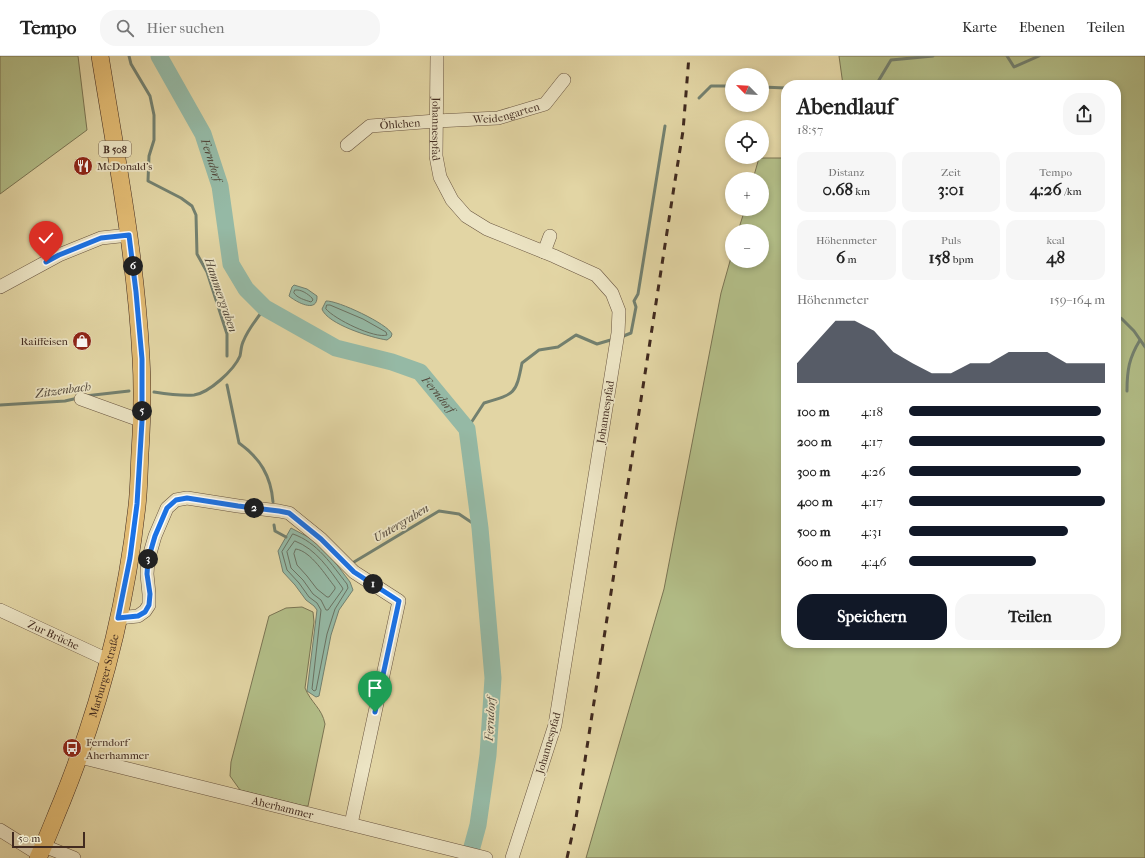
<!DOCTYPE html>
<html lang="de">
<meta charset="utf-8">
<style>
body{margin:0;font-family:"IM FELL French Canon",serif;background:#f6f6f6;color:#222;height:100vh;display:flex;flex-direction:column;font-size:15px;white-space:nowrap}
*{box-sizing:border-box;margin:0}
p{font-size:13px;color:#767676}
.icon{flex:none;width:22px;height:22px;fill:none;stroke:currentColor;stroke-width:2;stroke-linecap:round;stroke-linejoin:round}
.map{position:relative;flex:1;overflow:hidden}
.side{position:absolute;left:781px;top:24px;width:340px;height:568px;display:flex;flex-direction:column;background:#fff;border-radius:16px;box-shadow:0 2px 6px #0003}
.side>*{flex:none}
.needle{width:26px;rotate:294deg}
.buttons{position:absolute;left:725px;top:12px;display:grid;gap:8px}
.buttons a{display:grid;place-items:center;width:44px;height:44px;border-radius:50%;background:#fff;box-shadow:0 2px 6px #0003;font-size:20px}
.scale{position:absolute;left:12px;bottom:10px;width:73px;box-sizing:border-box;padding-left:4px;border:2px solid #412a1f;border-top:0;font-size:11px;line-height:14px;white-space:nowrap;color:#412a1f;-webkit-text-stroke:3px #ece4c4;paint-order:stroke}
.pin{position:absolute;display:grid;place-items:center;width:34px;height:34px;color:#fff;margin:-41px -17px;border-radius:50% 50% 50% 0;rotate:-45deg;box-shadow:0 0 4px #0007}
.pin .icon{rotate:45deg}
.km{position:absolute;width:20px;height:20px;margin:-10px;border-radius:50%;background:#222;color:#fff;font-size:11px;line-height:20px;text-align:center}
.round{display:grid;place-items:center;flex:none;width:42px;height:42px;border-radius:16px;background:#f6f6f6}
.summary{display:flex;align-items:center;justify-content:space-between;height:68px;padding:0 16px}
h1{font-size:22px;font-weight:700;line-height:30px}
.figures{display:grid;grid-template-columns:repeat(3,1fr);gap:6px;height:68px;padding:4px 16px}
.figures div{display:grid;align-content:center;border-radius:10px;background:#f6f6f6;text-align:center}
.figures b{font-size:17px;font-weight:700}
.figures small{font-size:11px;font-weight:400}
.figures p{font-size:11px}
.chart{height:112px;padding:8px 16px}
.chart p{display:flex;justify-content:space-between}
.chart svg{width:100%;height:72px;margin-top:4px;fill:#111827;opacity:.7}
.cta{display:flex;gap:8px;margin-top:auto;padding:8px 16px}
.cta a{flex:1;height:46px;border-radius:16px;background:#111827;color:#fff;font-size:16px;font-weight:700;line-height:46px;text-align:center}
.cta a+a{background:#f6f6f6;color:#222}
ul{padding:0 16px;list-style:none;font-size:13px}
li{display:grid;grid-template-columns:64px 48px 1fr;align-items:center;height:30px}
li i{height:10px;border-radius:5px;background:#111827}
header{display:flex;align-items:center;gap:24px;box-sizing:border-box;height:56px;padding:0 20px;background:#fff;border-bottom:1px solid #e0e0e0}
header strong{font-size:19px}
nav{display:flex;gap:22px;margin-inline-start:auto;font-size:14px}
.search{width:280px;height:36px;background:#f6f6f6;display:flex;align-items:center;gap:10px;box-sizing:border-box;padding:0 14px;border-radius:16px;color:#767676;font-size:15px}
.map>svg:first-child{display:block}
</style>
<header>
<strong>Tempo</strong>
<div class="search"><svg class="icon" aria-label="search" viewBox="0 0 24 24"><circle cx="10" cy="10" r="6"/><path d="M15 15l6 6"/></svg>Hier suchen</div>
<nav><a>Karte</a><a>Ebenen</a><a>Teilen</a></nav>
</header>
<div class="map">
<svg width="1145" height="802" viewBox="0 0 1145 802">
<rect width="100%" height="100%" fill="#e2d5a4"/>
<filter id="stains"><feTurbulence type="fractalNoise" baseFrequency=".005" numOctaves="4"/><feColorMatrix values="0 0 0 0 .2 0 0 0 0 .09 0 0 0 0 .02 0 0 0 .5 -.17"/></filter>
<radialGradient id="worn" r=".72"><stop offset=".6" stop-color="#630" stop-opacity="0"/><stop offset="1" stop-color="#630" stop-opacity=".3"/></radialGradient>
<g fill="#b2bd87" stroke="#7a7453">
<polygon points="0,0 78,0 87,74 0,138"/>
<polygon points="839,0 1145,0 1145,802 586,802 664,533 721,237 732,198 732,205 762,205 762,175 738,175 745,153 762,153 762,123 753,123 759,102 786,102 786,587 1116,587 1116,29 843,29"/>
<path d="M302,551L313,556L314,566L305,632C311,647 322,652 325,668L308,750H304L240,734L230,720L231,706L269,560L286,552Z"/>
</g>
<g fill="#95b9a5" stroke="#73806f">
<path d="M294,229L307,233L317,240C318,258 296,246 289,240L292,231Z"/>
<path d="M326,245C337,244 388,268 392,278L391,281L387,284C372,282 327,268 322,253Z"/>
<polygon points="291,472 310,482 325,493 350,526 353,534 339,554 331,579 319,640 316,641 307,635 317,554 314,550 306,544 295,529 283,516 278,495"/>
</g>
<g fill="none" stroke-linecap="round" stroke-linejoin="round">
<g stroke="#6b7262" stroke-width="1">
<path d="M295,234C301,233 308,238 312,242L313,244L311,246C305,244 297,242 294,237Z"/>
<path d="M327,249H330L363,263L386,276L387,279C375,283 334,263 326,253Z"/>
<path d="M293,478C317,486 332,509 347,528L348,532L335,553L327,578L316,634L314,635L312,633L321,554L317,547L309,541L299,527L287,514L282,496Z"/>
<path d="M295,485C316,493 329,513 342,531L343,533L328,554H326L321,544L313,538L303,524L291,512L287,496Z"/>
<path d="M296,493C311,495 326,520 335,531V533L329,541H327L317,533L307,520L297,509L294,498Z"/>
</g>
<g stroke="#73806f" stroke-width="3">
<polyline points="129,0 131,8 150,40 154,59 154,84 149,100 148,125 181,142 192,150 196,159 197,198 207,216 227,278 227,300"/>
<polyline points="1007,0 1014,11 1039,0"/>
<polyline points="876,29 891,4 933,0"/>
<polyline points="762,31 786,32"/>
<polyline points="699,42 711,30 732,30"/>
<polyline points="1116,259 1122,263 1134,275 1145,291"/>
<polyline points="621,281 631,277 636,251 634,245 638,238 665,70"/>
<path d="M227,329L239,387C260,402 271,420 273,446"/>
<path d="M1127,335C1127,314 1129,302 1140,284"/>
<path d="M154,336C167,338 181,340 194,339C209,337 234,314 240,300C241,296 241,290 243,286C248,273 257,262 265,252"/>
<polyline points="85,340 129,335"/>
<polyline points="0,349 65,345 78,342"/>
<path d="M467,373L484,347C515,338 516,338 522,307L539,294L558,291L576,279L597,288L614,283"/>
<polyline points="274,469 275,475 286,481"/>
<polyline points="354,506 439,455 459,458 480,472"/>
</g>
<path stroke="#95b9a5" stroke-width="17" id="s1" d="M159,0L203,78L220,130L231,208L246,233L265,252L336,292L392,306L420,316L467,373L480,472L493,622L488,699L478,769L469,802"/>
<g stroke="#695540" stroke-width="14">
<g id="minor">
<path id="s2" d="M437,0L436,100L440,121L452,144L466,160L487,173L554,200L596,219L612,237L619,255L618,277L555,669L512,802"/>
<path id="s3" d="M347,89L370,70L436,65L498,62L545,48L564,24"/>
<polyline points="544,196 550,180"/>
<polyline points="0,231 59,199 101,182 129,179"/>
<polyline points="81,343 142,365"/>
<path id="s4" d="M0,554L108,604"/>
<polyline points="118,562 138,560 145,555 149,549 149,538 147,518 148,504 155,480 167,452 176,444 187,442 238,450 279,455 289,457 321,483 354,516 399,545 351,768"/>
<path id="s5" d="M80,701L486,802"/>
<polyline points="0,774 40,799"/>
<polyline points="44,790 74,802"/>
</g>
</g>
<g stroke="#412a1f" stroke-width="18">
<g id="major">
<path id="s6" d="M38,802C47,783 54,764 62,745C100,651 126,551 137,450C139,433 139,415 140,397C142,365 143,333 141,302C136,201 116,100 100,0"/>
</g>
</g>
<use href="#minor" stroke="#ece4c4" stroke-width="13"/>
<use href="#major" stroke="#e1ba72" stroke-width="17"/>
<polyline stroke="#412a1f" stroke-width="3" stroke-dasharray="7 7" stroke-linecap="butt" points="567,802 576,762 674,131 683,75 689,0"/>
</g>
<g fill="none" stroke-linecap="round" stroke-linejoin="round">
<g stroke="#fff" stroke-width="8">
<polyline id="route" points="46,206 59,199 101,182 129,179 136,236 142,303 142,365 137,448 130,502 118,562 138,560 145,556 149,549 150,538 147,518 148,504 155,480 167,452 176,444 187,442 238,450 279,455 289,457 321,483 354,516 399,545 375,656"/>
</g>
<use href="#route" stroke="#1a73e8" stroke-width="5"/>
</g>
<defs>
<g id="restaurant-disc" transform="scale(1)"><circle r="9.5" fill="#8f2418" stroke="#ece4c4"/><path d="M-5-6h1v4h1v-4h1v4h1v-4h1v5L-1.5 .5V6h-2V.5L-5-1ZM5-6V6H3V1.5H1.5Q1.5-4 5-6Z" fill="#fff"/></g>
<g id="shop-disc" transform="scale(1)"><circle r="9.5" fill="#8f2418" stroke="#ece4c4"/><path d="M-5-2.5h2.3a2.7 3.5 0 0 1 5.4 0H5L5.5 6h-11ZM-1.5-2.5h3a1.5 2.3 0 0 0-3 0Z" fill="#fff"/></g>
<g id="bus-disc" transform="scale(1)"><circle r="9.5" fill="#8f2418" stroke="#ece4c4"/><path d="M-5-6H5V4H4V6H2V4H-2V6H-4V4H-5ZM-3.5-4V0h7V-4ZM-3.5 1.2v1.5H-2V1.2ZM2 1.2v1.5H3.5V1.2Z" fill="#fff"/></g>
</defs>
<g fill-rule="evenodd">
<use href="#restaurant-disc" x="83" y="110"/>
<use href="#shop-disc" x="82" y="285"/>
<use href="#bus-disc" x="72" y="692"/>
</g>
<g text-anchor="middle" stroke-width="3.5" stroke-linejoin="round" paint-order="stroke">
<rect fill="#ece4c4" stroke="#746250" stroke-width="1" x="99" y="85" width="32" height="16" rx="3"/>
<g font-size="10" font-weight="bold" fill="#412a1f">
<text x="115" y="97">B 508</text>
</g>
<g font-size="11" fill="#412a1f" stroke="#ece4c4">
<text dy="4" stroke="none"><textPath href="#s3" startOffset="167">Weidengarten</textPath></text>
<text dy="4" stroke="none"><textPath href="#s3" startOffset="60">Öhlchen</textPath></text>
<text dy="4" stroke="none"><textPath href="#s2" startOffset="73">Johannespfad</textPath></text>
<text transform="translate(605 356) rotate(-81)" y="4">Johannespfad</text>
<text dy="4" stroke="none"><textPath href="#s4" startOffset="59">Zur Brüche</textPath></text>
<text dy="4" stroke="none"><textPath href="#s6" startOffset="194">Marburger Straße</textPath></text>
<text transform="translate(548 687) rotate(-74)" y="4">Johannespfad</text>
<text dy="4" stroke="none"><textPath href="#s5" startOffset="209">Aherhammer</textPath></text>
</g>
<g font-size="11" fill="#412a1f" stroke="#ece4c4" text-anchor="start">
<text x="97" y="114">McDonald's</text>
<text x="68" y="289" text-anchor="end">Raiffeisen</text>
<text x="86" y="690">Ferndorf<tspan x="86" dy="13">Aherhammer</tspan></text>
</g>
<g font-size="12" font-style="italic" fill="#52473a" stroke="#ece4c4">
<text dy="4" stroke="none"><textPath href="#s1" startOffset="117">Ferndorf</textPath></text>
<text transform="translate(221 239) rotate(71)" y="4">Hammergraben</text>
<text transform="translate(63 334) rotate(-8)" y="4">Zitzenbach</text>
<text dy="4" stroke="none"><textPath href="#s1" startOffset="477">Ferndorf</textPath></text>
<text transform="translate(401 467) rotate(-31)" y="4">Untergraben</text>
<text transform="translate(490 663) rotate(-87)" y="4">Ferndorf</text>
</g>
</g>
<rect width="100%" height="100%" filter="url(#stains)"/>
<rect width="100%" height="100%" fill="url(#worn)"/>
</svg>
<div class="buttons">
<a><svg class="needle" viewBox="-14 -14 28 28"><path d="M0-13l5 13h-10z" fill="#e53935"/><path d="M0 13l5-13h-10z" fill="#767676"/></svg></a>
<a><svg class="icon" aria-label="locate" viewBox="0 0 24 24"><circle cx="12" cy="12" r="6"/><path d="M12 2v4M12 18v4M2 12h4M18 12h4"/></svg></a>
<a>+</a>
<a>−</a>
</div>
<div class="scale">50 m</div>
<div class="pin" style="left:375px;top:656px;background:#1e9e55"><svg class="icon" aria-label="arrive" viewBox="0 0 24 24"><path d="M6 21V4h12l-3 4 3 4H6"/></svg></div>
<div class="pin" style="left:46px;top:206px;background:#d93025"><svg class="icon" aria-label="check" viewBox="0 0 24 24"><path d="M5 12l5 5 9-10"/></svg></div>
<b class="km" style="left:373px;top:528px">1</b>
<b class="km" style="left:254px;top:452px">2</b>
<b class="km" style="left:148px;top:503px">3</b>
<b class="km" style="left:142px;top:355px">5</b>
<b class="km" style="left:133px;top:210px">6</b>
<section class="side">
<div class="summary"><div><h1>Abendlauf</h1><p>18:57</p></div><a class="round"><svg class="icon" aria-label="share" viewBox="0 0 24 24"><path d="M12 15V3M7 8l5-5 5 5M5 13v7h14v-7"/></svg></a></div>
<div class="figures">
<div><p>Distanz</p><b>0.68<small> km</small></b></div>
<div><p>Zeit</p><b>3:01</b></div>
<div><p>Tempo</p><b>4:26<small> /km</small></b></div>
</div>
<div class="figures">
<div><p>Höhenmeter</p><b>6<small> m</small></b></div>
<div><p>Puls</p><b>158<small> bpm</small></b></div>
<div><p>kcal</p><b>48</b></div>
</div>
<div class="chart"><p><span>Höhenmeter</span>159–164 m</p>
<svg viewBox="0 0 160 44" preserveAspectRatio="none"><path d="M0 44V32L10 19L20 6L30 6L40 12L50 25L60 32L70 38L80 38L90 32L100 32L110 25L120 25L130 25L140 32L150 32L160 32V44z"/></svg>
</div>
<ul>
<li><b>100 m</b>4:18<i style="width:98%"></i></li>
<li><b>200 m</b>4:17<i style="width:100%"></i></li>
<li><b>300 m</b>4:26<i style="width:88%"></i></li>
<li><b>400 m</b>4:17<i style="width:100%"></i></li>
<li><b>500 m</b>4:31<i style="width:81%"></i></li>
<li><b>600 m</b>4:46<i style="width:65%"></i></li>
</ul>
<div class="cta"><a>Speichern</a><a>Teilen</a></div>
</section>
</div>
